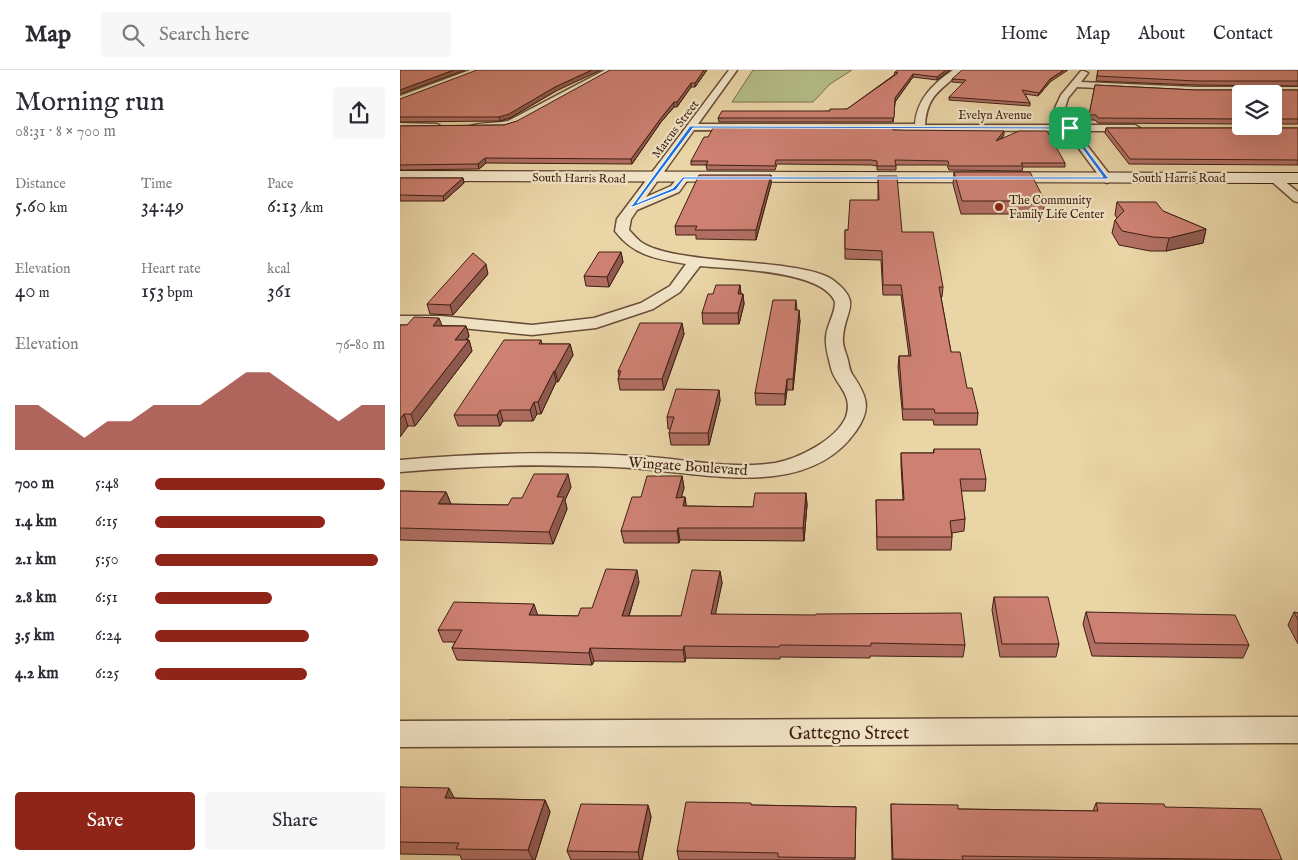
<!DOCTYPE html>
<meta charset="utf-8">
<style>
body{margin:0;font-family:"IM FELL English",serif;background:#f7f7f7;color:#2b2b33;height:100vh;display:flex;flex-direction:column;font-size:19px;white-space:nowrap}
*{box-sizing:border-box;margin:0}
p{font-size:16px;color:#7c7c81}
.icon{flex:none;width:28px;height:28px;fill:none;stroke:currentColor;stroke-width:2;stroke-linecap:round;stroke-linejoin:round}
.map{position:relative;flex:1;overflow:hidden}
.details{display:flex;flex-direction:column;background:#fff;width:400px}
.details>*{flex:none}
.fabs{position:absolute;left:832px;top:15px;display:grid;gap:10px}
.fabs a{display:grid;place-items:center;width:50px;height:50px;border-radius:5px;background:#fff;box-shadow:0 5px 20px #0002;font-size:25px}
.pin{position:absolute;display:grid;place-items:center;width:42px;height:42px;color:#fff;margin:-21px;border-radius:10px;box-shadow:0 2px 8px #0006}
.round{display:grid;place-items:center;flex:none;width:52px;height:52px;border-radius:5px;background:#f7f7f7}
.head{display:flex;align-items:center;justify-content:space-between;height:85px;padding:0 15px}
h1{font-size:28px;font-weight:600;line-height:38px}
.figures{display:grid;grid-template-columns:repeat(3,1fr);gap:8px;height:85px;padding:5px 15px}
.figures div{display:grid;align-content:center}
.figures b{font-size:21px;font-weight:600}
.figures small{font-size:14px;font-weight:400}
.figures p{font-size:14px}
.chart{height:140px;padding:10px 15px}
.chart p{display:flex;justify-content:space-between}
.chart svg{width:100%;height:90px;margin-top:5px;fill:#8f2418;opacity:.7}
.action{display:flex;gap:10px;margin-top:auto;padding:10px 15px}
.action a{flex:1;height:58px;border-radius:5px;background:#8f2418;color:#fff;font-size:20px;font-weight:600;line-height:58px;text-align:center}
.action a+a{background:#f7f7f7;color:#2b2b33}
ul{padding:0 15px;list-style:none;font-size:16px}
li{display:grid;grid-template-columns:80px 60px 1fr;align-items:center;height:38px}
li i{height:12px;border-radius:6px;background:#8f2418}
header{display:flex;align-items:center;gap:30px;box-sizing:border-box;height:70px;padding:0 25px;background:#fff;border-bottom:1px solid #e1e1e2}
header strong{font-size:24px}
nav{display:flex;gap:28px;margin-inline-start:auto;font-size:18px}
.search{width:350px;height:45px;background:#f7f7f7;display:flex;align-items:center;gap:12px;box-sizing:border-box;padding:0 18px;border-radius:5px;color:#7c7c81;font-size:19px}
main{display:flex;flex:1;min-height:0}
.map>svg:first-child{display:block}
</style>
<header>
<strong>Map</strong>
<div class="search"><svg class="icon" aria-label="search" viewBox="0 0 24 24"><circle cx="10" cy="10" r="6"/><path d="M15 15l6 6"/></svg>Search here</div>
<nav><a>Home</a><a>Map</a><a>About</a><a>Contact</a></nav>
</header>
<main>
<section class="details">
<div class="head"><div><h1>Morning run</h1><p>08:31 · 8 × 700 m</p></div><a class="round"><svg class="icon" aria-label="share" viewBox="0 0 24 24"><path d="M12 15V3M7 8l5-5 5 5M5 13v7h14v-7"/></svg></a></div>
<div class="figures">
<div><p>Distance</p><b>5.60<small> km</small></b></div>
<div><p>Time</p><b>34:49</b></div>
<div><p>Pace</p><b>6:13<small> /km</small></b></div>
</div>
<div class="figures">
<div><p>Elevation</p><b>40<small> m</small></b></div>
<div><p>Heart rate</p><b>153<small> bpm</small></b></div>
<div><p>kcal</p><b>361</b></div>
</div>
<div class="chart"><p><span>Elevation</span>76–80 m</p>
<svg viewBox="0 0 160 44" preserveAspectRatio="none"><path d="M0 44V22L10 22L20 30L30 38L40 30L50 30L60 22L70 22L80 22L90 14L100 6L110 6L120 14L130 22L140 30L150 22L160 22V44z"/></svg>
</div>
<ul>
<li><b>700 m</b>5:48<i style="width:100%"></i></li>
<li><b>1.4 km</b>6:15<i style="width:74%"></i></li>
<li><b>2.1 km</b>5:50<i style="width:97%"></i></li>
<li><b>2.8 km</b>6:51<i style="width:51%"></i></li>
<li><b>3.5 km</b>6:24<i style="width:67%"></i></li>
<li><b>4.2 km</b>6:25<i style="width:66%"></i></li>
</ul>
<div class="action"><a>Save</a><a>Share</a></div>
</section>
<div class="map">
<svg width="898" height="790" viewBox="0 0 898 790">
<rect width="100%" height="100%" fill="#ead5a7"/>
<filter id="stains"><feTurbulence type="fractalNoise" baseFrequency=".004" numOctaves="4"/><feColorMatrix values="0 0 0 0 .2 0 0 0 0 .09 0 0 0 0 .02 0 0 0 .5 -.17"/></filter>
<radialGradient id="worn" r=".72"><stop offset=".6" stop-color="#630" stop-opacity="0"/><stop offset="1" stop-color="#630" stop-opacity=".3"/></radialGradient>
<polygon fill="#b5bd88" stroke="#7a6e4e" points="353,0 452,0 430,14 413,32 332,32"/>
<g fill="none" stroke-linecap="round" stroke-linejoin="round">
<g stroke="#694c38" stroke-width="3">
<g id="minor">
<polygon points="70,0 82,0 0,32 0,26"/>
<path d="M205,0H215L114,55L92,60H73L68,57C73,53 99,53 108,51Z"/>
<path d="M329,0H337L298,54H515C517,29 533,14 553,0H562C543,20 527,23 525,55H663L655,38L661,25L681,1H684L688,3L681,12L795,17H898V23H795L677,17L668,28L665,38L673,55H735L740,58L735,61H676L713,109L707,113L703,111L666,61L294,60L246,127L271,116L279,106H287L289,108L279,122L237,140L231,149L229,160C233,164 237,169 241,172C265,190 354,191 388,197C402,199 422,202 433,210C463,233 445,239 443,267C442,274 445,281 447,287C449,293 449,299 452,304C467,326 472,338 456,361C411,426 318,406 252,400C227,397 201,396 175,396C117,394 58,397 0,402V390C78,383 156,381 235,386C281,388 328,400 375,393C398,389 436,370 446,347C454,324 435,315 431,298C429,289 425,277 426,268C426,256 435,245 435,232C423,200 330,199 300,196L280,222L253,239L196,258L132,265L41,256H0V246H41L132,255L194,248L241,233L270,216L286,194C257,189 234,186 215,161L217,149Z"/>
<polygon points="0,53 37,54 42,57 37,60 0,59"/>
<polygon points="874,104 878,106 898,122 898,132 894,131 870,110 868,108 870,106"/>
<polygon points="898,647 898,673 0,677 0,651"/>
</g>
</g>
<g stroke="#3e1f13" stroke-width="2">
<polygon id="secondary" points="0,101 898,103 898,113 0,111"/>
</g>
<use href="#minor" fill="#f1e4c6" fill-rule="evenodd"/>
<use href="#secondary" fill="#f1e4c6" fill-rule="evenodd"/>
</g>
<g fill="#b16f63" stroke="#3e1f13">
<polygon points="307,0 295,17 291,17 277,37 274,37 261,52 232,94 86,93 79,99 0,100 0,56 104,55"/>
<polygon points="550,0 537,10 513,7 495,32 493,52 319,52 318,48 430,41 447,39 494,5 495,2"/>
<polygon points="698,0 898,0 898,16 795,15 696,11"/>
<polygon points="552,9 650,12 638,26 625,24 630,33 630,36 549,30 549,27 563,13 552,12"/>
<polygon points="695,15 796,20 898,20 898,54 874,54 874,24 841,24 841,54 698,53 695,50 688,50"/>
<polygon points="156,21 110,48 100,51 0,52 0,29"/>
<polygon points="706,58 898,58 898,95 729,94 705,63"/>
<polygon points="493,60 604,65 601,69 665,93 665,97 623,97 622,101 549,100 547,95 496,95 496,100 477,100 477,96 471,95 377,94 375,100 307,100 306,95 291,95 291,91"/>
<polygon points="554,102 645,131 643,144 561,144 553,114"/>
<polygon points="371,105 371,114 356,170 296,169 296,165 276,165 275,156"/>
<polygon points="478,106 502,162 543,217 542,227 541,227 551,282 578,343 577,355 534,355 533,350 503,350 498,297 499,286 509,286 501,225 483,225 481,190 445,189 445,160 448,160 478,130"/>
<polygon points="0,108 63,108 64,113 44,131 0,131"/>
<polygon points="717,132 763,141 806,159 803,173 766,181 750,181 719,175 712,163 715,150 717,148 715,145"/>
<polygon points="221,182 223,192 209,217 186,216 184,206"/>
<polygon points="88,204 53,245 30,244 27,234"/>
<polygon points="340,215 341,224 343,224 344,234 339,254 303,254 302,243 313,224"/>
<polygon points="396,230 397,240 400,251 393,320 387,320 385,335 356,335 355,323"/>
<polygon points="282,253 284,264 264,320 220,320 218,309 219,306 218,301"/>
<polygon points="0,255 66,256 69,266 67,270 69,270 72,281 15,356 8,356 0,367"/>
<polygon points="141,270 142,274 170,274 173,285 158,312 156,312 141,344 137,344 133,351 103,351 100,356 58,356 54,345"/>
<polygon points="319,320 320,331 309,375 271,375 269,363 271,359 268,359 267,347"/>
<polygon points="534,379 586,409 585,421 561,421 565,449 564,461 552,463 552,467 551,480 477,480 476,430 503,430 501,395 501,383 533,383"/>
<polygon points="282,406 284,418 281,427 285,427 286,436 353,437 406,423 407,435 404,471 280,470 279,473 224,473 221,461 241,427"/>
<polygon points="171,417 165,430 167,439 153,474 0,470 0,421 46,422 51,434 108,435 122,428"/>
<polygon points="320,501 322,513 315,544 565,575 563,587 470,586 470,588 380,587 380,589 286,588 285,592 194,591 192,595 57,590 52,578 55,572 43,572 38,560 138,545 178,546 239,512 229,546 281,546"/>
<polygon points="594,527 659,574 656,587 600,587 592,540"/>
<polygon points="686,542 849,575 843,588 692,586 683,554"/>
<polygon points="894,542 898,543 898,574 888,555"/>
<polygon points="0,717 55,728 145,730 150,742 135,790 62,790 60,785 0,784"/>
<polygon points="696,733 765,737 882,790 492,790 491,747 491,734 558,739 693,741"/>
<polygon points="248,735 251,747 242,790 171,790 167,781"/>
<polygon points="351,735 456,737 455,790 279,790 277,781"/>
</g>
<g fill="#905a50" stroke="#3e1f13">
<polygon points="54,0 65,0 0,24 0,20"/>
<polygon points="192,0 201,0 156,21 110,48 100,51 99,47 155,17"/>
<polygon points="304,0 307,0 295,17 295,13"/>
<polygon points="546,0 550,0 537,10 537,7"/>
<polygon points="664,0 668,0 650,12 638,26 639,23 650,9"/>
<polygon points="513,4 513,7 495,32 493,52 495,28"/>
<polygon points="291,13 291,17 277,37 277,32"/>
<polygon points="274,32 274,37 261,52 232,94 231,89 261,48"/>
<polygon points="604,61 604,65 595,75 596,71"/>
<polygon points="85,88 86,93 79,99 78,94"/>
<polygon points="371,105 371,114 356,170 356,160"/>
<polygon points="63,108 64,113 44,131 43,126"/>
<polygon points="806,159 803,173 766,181 769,168"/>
<polygon points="221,182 223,192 209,217 207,207"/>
<polygon points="86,194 88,204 53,245 50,235"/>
<polygon points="340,215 341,225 338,224"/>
<polygon points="343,224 344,234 339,254 338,243"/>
<polygon points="399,240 400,251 393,320 393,309"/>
<polygon points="39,248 43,258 33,256"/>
<polygon points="282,253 284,264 264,320 262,309"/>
<polygon points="66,256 69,266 58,280 55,270"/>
<polygon points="69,270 72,281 15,356 11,344"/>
<polygon points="170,274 173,285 158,312 155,301"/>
<polygon points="154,301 156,312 141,344 138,332"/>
<polygon points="387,309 387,320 385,335 385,324"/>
<polygon points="319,320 320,331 309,375 308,363"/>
<polygon points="134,332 137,344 133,351 130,340"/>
<polygon points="100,340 103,351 100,356 97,345"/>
<polygon points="4,344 8,356 0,367 0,349"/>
<polygon points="168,404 171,417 165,430 167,439 153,474 149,462 157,427"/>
<polygon points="282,406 284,418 278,440 276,428"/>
<polygon points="46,422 51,434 38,434"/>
<polygon points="406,423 407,435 404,471 403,458"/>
<polygon points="285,427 287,440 283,436"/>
<polygon points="278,458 280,470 279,473 277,461"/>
<polygon points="237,500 239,512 225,558 222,546"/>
<polygon points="320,501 322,513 313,556 311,544"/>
<polygon points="134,534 138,546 129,545"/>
<polygon points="284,576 286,588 285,592 283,580"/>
<polygon points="190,578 194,591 192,595 189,583"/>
<polygon points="49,718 56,731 45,728"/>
<polygon points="145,730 150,742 135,790 133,790 128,780"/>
<polygon points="248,735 251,747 242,790 240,790 238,782"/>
</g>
<g fill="#ce8173" stroke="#3e1f13">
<polygon points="0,0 54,0 0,20"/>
<polygon points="77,0 192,0 155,17 109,44 99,47 0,47 0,29"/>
<polygon points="210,0 304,0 295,13 291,13 277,32 274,32 261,48 231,89 85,88 78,94 0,95 0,56 104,55 117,51"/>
<polygon points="498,0 546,0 537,7 513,4 495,28 494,48 318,48 322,41 430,41 430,39 447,39 498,3 495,2"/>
<polygon points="562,0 664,0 650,9 639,23 622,20 630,33 549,27 566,10 552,9"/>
<polygon points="698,0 898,0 898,11 796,11 697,6"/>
<polygon points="695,15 796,20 898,20 898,49 874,49 874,24 841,24 841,49 698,48 696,45 689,45"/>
<polygon points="313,58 493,58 493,60 604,61 596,71 619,61 647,61 665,93 621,93 623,96 549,96 548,91 495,90 496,96 477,96 477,91 471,90 376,90 375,96 306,95 308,91 291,91 304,67 308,67"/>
<polygon points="706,58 898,58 898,90 730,89"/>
<polygon points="554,102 630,102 645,131 562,131"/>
<polygon points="299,105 371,105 356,160 295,160 297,156 275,156"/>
<polygon points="478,106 497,106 502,162 533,162 543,217 539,217 551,282 560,282 567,318 572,318 578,343 535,343 534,339 503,339 499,286 511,286 501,215 483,215 482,181 445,179 445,160 448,160 450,130 479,130"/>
<polygon points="0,108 63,108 43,126 0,125"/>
<polygon points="717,132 756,132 763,141 806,159 769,168 753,167 722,161 715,150 724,141"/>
<polygon points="199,182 221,182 207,207 184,206"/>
<polygon points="73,183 86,194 50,235 27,234"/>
<polygon points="316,215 340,215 338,224 343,224 338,243 302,243 308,224 313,224"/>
<polygon points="373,230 396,230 395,240 399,240 393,309 387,309 385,324 355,323"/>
<polygon points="14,247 39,248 33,256 66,256 55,270 69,270 11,344 4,344 0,349 0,255 7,255"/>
<polygon points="240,253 282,253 262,309 218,309 221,301 218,301"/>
<polygon points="104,270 141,270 139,274 170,274 155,301 154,301 138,332 134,332 130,340 100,340 97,345 54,345"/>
<polygon points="276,319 319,320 308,363 269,363 274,347 267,347"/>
<polygon points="534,379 580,379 586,409 560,409 565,449 550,451 552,467 477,467 476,430 504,430 501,383 534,383"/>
<polygon points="134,404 168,404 157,427 164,427 149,462 0,458 0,421 46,422 38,434 108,435 112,428 122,428"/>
<polygon points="247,406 282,406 276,428 285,427 283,436 353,437 355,423 406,423 403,458 278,458 277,461 221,461 232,427 241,427"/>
<polygon points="206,499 237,500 222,546 281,546 292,500 320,501 311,544 416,545 416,544 561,543 565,575 471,573 471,576 380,575 379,577 284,576 283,580 190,578 189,583 52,578 62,560 38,560 54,532 134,534 129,545 178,546 181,538 192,538"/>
<polygon points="594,527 648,527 659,574 602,574"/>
<polygon points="686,542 835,545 849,575 695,573"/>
<polygon points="894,542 898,543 898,550"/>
<polygon points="0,717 49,718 45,728 145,730 128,780 56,779 59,773 0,772"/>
<polygon points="286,732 351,733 351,735 456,737 455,788 378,787 378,783 277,781"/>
<polygon points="696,733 764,734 765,737 861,739 882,790 562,786 563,790 493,789 491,734 558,735 558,739 698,741"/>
<polygon points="181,734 248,735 238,782 167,781"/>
</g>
<path fill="#1a73e8" stroke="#fff" fill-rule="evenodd" d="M290,56L670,57L709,109H284L276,120L230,138ZM293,58L668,59L703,107H283L273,118L237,133Z"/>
<circle fill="#8f2418" stroke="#f1e4c6" stroke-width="2" cx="599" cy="137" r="5"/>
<g text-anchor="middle" stroke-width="4.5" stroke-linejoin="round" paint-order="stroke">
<g font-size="12" fill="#3e1f13" stroke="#f1e4c6">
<text x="595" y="49">Evelyn Avenue</text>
<text transform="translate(275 59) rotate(-53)" y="4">Marcus Street</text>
<text transform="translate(179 108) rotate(1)" y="4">South Harris Road</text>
<text x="779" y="112">South Harris Road</text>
</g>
<g font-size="12" fill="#3e1f13" stroke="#f1e4c6" text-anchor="start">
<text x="609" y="134">The Community<tspan x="609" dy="14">Family Life Center</tspan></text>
</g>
<g font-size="15" fill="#3e1f13" stroke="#f1e4c6">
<text transform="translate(288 396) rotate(4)" y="5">Wingate Boulevard</text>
</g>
<g font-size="18" fill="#3e1f13" stroke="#f1e4c6">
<text x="449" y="669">Gattegno Street</text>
</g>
</g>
<rect width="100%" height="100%" filter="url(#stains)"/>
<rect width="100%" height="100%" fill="url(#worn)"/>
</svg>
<div class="fabs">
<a><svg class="icon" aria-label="layers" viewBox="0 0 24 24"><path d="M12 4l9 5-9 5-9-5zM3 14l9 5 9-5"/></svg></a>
</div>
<div class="pin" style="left:670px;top:58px;background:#1e9e55"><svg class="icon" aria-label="arrive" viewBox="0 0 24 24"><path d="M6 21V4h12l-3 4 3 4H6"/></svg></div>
</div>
</main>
